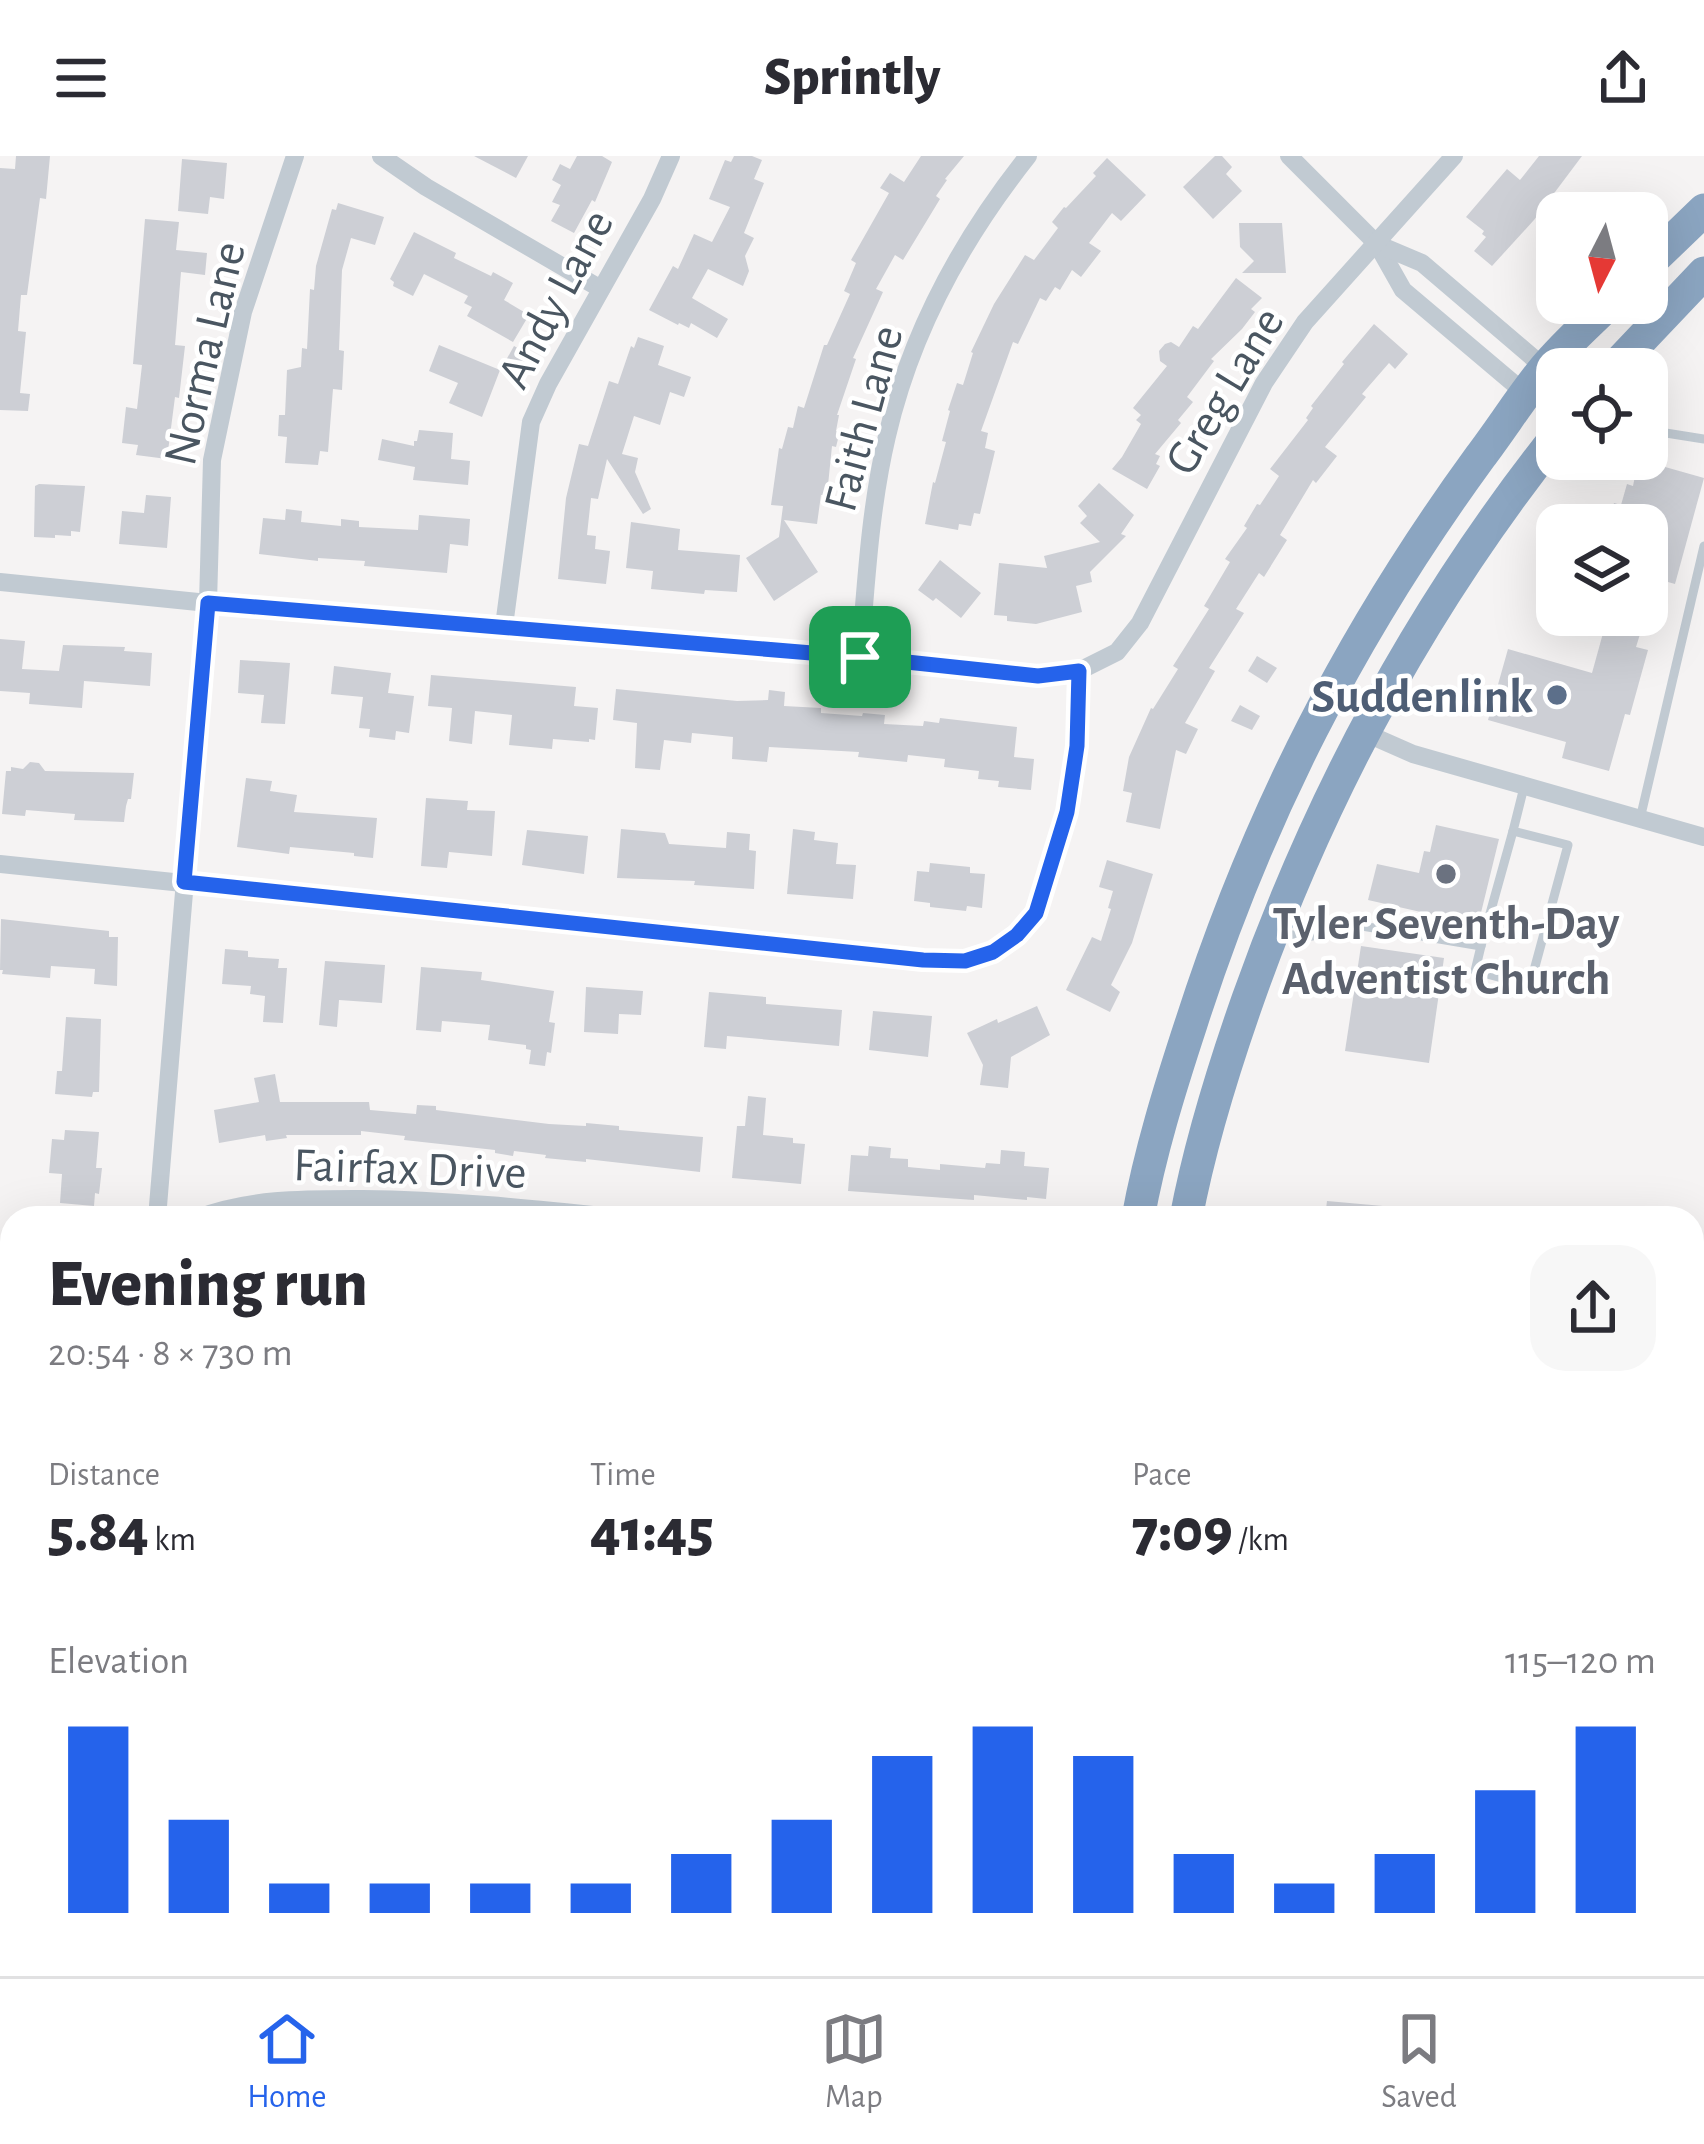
<!DOCTYPE html>
<meta charset="utf-8">
<style>
body{margin:0;font-family:"Alegreya Sans",sans-serif;background:#f7f7f7;color:#2b2b33;height:100vh;display:flex;flex-direction:column;font-size:45px;white-space:nowrap}
*{box-sizing:border-box;margin:0}
p{font-size:39px;color:#7c7c81}
.icon{flex:none;width:66px;height:66px;fill:none;stroke:currentColor;stroke-width:2;stroke-linecap:round;stroke-linejoin:round}
.map{position:relative;flex:1;overflow:hidden}
.panel{position:absolute;left:0px;top:1050px;width:1704px;height:771px;display:flex;flex-direction:column;background:#fff;border-radius:36px 36px 0 0;box-shadow:0 12px 48px #0002}
.panel>*{flex:none}
.needle{width:78px;rotate:186deg}
.controls{position:absolute;left:1536px;top:36px;display:grid;gap:24px}
.controls a{display:grid;place-items:center;width:132px;height:132px;border-radius:24px;background:#fff;box-shadow:0 12px 48px #0002;font-size:60px}
.pin{position:absolute;display:grid;place-items:center;width:102px;height:102px;color:#fff;margin:-51px;border-radius:24px;box-shadow:0 6px 18px #0006}
.round{display:grid;place-items:center;flex:none;width:126px;height:126px;border-radius:36px;background:#f7f7f7}
.headline{display:flex;align-items:center;justify-content:space-between;height:204px;padding:0 48px}
h1{font-size:66px;font-weight:800;line-height:90px}
.stats{display:grid;grid-template-columns:repeat(3,1fr);gap:18px;height:204px;padding:12px 48px}
.stats div{display:grid;align-content:center}
.stats b{font-size:60px;font-weight:800}
.stats small{font-size:33px;font-weight:400}
.stats p{font-size:33px}
.chart{height:336px;padding:24px 48px}
.chart p{display:flex;justify-content:space-between}
.chart svg{width:100%;height:216px;margin-top:12px;stroke:#2563eb;stroke-width:6}
header{display:flex;justify-content:space-between;align-items:center;height:156px;padding:0 48px;background:#fff;font-size:54px;font-weight:800}
.menu{display:flex;justify-content:space-around;align-items:center;height:168px;border-top:3px solid #e1e1e2;background:#fff;font-size:33px;color:#7c7c81}
.menu a{display:grid;justify-items:center;gap:6px}
.menu .active{color:#2563eb}
.map>svg:first-child{display:block}
</style>
<header><svg class="icon" aria-label="menu" viewBox="0 0 24 24"><path d="M4 6h16M4 12h16M4 18h16"/></svg>Sprintly<svg class="icon" aria-label="share" viewBox="0 0 24 24"><path d="M12 15V3M7 8l5-5 5 5M5 13v7h14v-7"/></svg></header>
<div class="map">
<svg width="1704" height="1820" viewBox="0 0 1704 1820">
<rect width="100%" height="100%" fill="#f5f3f3"/>
<g fill="#cdcfd5">
<polygon points="16,0 50,0 46,43 40,42 27,139 21,139 18,175 26,176 20,237 30,238 28,255 0,254 0,12 15,13"/>
<polygon points="474,0 528,0 516,22"/>
<polygon points="577,0 602,0 612,6 595,46 592,44 574,77 551,65 560,49 552,46 561,29 552,24 560,8 570,13"/>
<polygon points="734,0 752,0 762,4 754,23 764,27 744,77 754,82 745,100 749,115 743,130 708,113 692,142 728,163 717,182 691,167 689,172 679,167 678,169 649,154 673,110 678,113 694,78 712,86 730,51 709,43 725,4 731,6"/>
<polygon points="921,0 964,0 945,23 947,24 936,40 940,43 903,104 895,99 876,133 883,136 853,202 856,203 837,259 839,259 836,275 840,275 836,291 832,290 827,339 821,339 817,368 784,364 818,416 774,445 746,402 779,381 783,350 771,349 779,292 782,293 788,271 793,272 798,250 804,252 824,189 827,189 850,138 844,135 856,107 851,104 889,37 880,32 890,17 904,26"/>
<polygon points="1215,0 1222,0 1232,11 1226,18 1242,35 1213,63 1183,31"/>
<polygon points="1539,0 1582,0 1534,64 1492,110 1474,95 1486,81 1482,78 1484,75 1466,61 1507,13 1520,24"/>
<polygon points="1107,2 1146,39 1121,65 1112,57 1089,87 1101,95 1081,121 1072,114 1060,134 1055,131 1046,145 1040,142 1018,188 1013,186 981,275 988,277 985,292 995,295 980,358 974,357 971,370 959,368 958,374 925,368 933,326 935,327 946,286 942,285 950,255 948,254 957,227 963,229 973,197 971,196 994,148 1025,99 1034,104 1058,72 1052,66 1064,51 1066,52 1096,20 1093,17"/>
<polygon points="182,3 227,7 224,43 210,41 208,58 178,55"/>
<polygon points="338,47 384,61 375,89 351,82 342,114 339,194 344,195 342,234 333,233 328,296 320,295 318,309 285,307 287,281 278,280 279,259 285,259 287,214 301,211 302,192 307,193 310,133 314,134 316,110 332,53 336,54"/>
<polygon points="145,63 179,66 176,94 207,97 205,119 181,116 175,189 185,190 179,242 175,241 167,303 136,299 138,289 122,287 126,251 137,253 142,209 133,208"/>
<polygon points="1239,67 1282,67 1286,117 1242,117 1254,105 1240,91"/>
<polygon points="414,76 456,97 454,102 491,120 493,116 513,127 504,144 529,159 513,186 467,160 472,151 464,147 468,140 424,118 413,140 393,130 394,126 390,123"/>
<polygon points="1236,122 1262,142 1251,153 1255,156 1242,173 1211,203 1214,205 1187,241 1193,246 1178,264 1181,267 1155,298 1160,300 1156,308 1160,310 1147,333 1112,313 1122,301 1141,268 1136,264 1141,259 1133,252 1167,210 1160,205 1159,195 1165,188 1171,186 1179,191 1193,170 1198,173"/>
<polygon points="1374,168 1408,198 1395,213 1389,207 1362,238 1366,241 1325,291 1337,300 1316,327 1313,324 1280,379 1287,384 1264,421 1259,417 1236,453 1244,457 1209,512 1215,515 1185,567 1198,573 1186,598 1176,594 1160,673 1126,666 1132,637 1123,635 1129,601 1151,552 1153,553 1178,513 1173,510 1209,453 1204,450 1230,406 1225,403 1247,372 1244,370 1257,348 1260,349 1279,320 1270,313 1308,264 1306,262 1313,252 1311,250 1344,208 1342,206"/>
<polygon points="638,181 664,190 658,209 691,221 684,241 670,236 660,269 634,260 622,298 638,302 635,316 651,353 643,358 607,303 598,343 591,342 587,379 596,380 595,393 610,395 606,428 558,423 566,342 579,288 588,290 609,225 618,228 631,190 634,192"/>
<polygon points="439,189 500,214 482,261 449,247 458,227 429,215"/>
<polygon points="514,190 531,199 522,216 505,206"/>
<polygon points="419,274 453,277 451,303 470,305 468,329 413,324 415,311 378,304 382,283 414,290 414,285 417,285"/>
<polygon points="1644,305 1704,322 1675,428 1647,420 1647,369 1608,369 1614,347 1621,349 1627,328 1633,330 1635,320 1640,321"/>
<polygon points="1099,327 1134,359 1121,378 1126,380 1090,416 1092,426 1076,430 1082,456 1036,468 1007,465 1007,460 994,459 999,407 1047,412 1044,400 1100,386 1080,367 1087,360 1078,350"/>
<polygon points="39,328 85,330 80,376 71,375 71,380 55,379 55,382 34,381 35,330"/>
<polygon points="146,339 171,341 167,392 119,388 122,355 144,357"/>
<polygon points="286,353 302,355 301,366 341,370 341,363 359,365 359,371 418,374 419,359 470,363 468,390 450,388 447,417 364,410 365,405 318,402 318,405 259,398 263,362 285,364"/>
<polygon points="631,366 680,373 678,394 740,399 737,436 705,434 704,438 651,433 653,415 626,412"/>
<polygon points="940,404 981,437 961,462 936,442 933,445 918,434"/>
<polygon points="1608,459 1646,459 1636,491 1648,494 1630,559 1625,558 1609,615 1562,602 1566,586 1488,564 1508,493 1592,517"/>
<polygon points="0,483 25,485 22,513 59,515 63,489 125,491 124,495 152,497 150,530 84,525 82,552 29,548 30,537 0,535"/>
<polygon points="1257,500 1277,512 1267,527 1248,515"/>
<polygon points="240,504 290,507 285,568 261,567 264,539 238,537"/>
<polygon points="334,510 391,517 388,537 414,540 409,577 396,575 395,584 369,581 370,573 359,572 363,541 331,538"/>
<polygon points="431,519 576,531 574,550 598,552 595,584 589,583 589,586 553,583 552,593 509,589 512,559 475,555 472,588 449,585 452,552 428,550"/>
<polygon points="616,533 737,545 768,544 769,534 785,536 784,550 821,552 821,557 862,560 863,557 885,559 884,568 923,570 924,565 939,567 940,562 1017,571 1014,601 1034,603 1031,634 998,631 999,625 978,623 979,615 944,611 945,603 908,599 907,606 858,601 859,596 769,591 767,606 732,603 733,581 692,577 691,587 664,584 660,614 635,612 637,567 613,564"/>
<polygon points="1240,549 1260,560 1252,574 1231,565"/>
<polygon points="30,606 39,607 45,615 134,617 131,643 128,643 126,650 124,666 74,664 75,658 26,654 25,660 2,658 6,615 11,615 11,611 23,613"/>
<polygon points="246,622 272,625 270,635 297,639 294,656 377,662 373,702 354,700 354,697 290,691 289,698 237,691"/>
<polygon points="426,642 468,645 467,654 495,655 492,700 449,696 447,712 421,710"/>
<polygon points="1436,669 1499,683 1478,769 1368,744 1377,708 1419,717 1424,695 1430,696"/>
<polygon points="621,673 665,677 669,688 726,692 727,676 750,678 749,694 756,695 754,733 694,729 695,725 617,722"/>
<polygon points="793,673 815,676 814,684 838,687 836,708 856,709 853,743 787,738"/>
<polygon points="527,674 588,680 584,718 522,709"/>
<polygon points="1107,704 1153,718 1132,787 1111,829 1120,836 1110,856 1066,834 1092,781 1101,785 1111,753 1108,752 1113,735 1099,731"/>
<polygon points="930,707 970,711 970,717 985,718 982,752 967,750 966,755 930,751 930,747 914,745 917,715 929,716"/>
<polygon points="1,763 109,775 109,781 118,781 117,830 94,828 95,813 51,810 50,822 2,818 3,814 0,814"/>
<polygon points="1361,790 1444,802 1429,907 1345,895"/>
<polygon points="225,793 248,795 248,801 279,803 278,812 287,812 283,867 263,866 265,840 250,838 251,830 222,828"/>
<polygon points="325,805 385,809 382,847 339,844 337,871 319,869"/>
<polygon points="421,811 482,816 481,824 554,835 549,866 555,867 551,897 547,896 545,910 529,908 531,894 526,893 526,889 488,884 490,869 442,865 441,876 416,874"/>
<polygon points="586,831 643,835 641,859 619,858 618,878 584,876"/>
<polygon points="709,836 766,841 766,848 842,854 839,890 727,880 726,893 704,891"/>
<polygon points="1037,850 1050,879 1011,901 1008,932 980,929 983,909 967,877 997,863 998,867"/>
<polygon points="873,855 932,860 928,901 869,894"/>
<polygon points="66,861 101,863 99,936 93,936 92,941 55,938 57,915 62,915"/>
<polygon points="275,918 280,946 369,946 370,954 416,958 417,949 436,950 436,954 549,968 586,970 586,967 619,970 619,974 703,981 700,1016 586,1003 586,1006 545,1002 546,999 514,995 513,1000 495,997 495,994 404,984 405,980 361,975 361,979 286,979 287,982 266,985 265,979 219,987 214,954 259,946 254,922"/>
<polygon points="748,940 766,942 763,979 793,982 793,987 805,988 801,1028 732,1022 737,970 745,970"/>
<polygon points="65,974 99,976 96,1012 102,1012 99,1038 95,1037 94,1050 60,1047 62,1018 49,1017 52,983 64,984"/>
<polygon points="869,990 891,992 890,1002 908,1003 908,1011 940,1014 940,1008 985,1012 986,1007 1000,1008 1001,994 1025,996 1024,1010 1049,1012 1046,1043 1027,1041 1027,1044 974,1039 974,1044 848,1035 851,999 868,1000"/>
<polygon points="1327,1045 1383,1050 1383,1062 1325,1062"/>
</g>
<g fill="none" stroke-linecap="round" stroke-linejoin="round">
<g stroke="#c1cad2" stroke-width="9">
<polyline points="1647,274 1704,283"/>
<polyline points="1640,663 1704,390"/>
<polyline points="1278,777 1307,781 1362,770 1481,790 1475,815 1530,829 1568,689 1513,675 1524,631"/>
<polyline points="1481,790 1513,675"/>
</g>
<g stroke="#c1cad2" stroke-width="18">
<polyline points="381,0 426,31 601,133"/>
<polyline points="1289,0 1377,88 1403,134 1526,238"/>
<polyline points="1377,88 1422,107 1545,212"/>
<polyline points="0,426 208,447 860,501 1038,520 1079,515 1117,496 1140,467 1264,227 1305,166 1454,0"/>
<polyline points="504,470 531,266 548,228 652,43 671,0"/>
<path d="M860,501C866,427 870,352 887,280C911,176 962,83 1028,0"/>
<polyline points="1363,576 1413,598 1704,681"/>
<polyline points="0,708 923,804 965,805 993,796 1017,779 1036,757 1067,656 1077,590 1079,515"/>
<polyline points="157,1062 208,447 212,304 243,156 295,0"/>
<path d="M198,1062C251,1042 306,1043 363,1043C451,1044 535,1053 623,1062"/>
<polyline points="0,1199 12,1190"/>
<polyline points="1692,1201 1704,1172"/>
<polyline points="1692,1645 1704,1642"/>
<polyline points="0,1739 12,1737"/>
<polyline points="782,1809 784,1820"/>
<polyline points="1503,1820 1504,1809"/>
</g>
<g stroke="#8ba5c1" stroke-width="33">
<polyline points="1647,109 1704,54"/>
<polyline points="1613,213 1704,117"/>
<path d="M1138,1062C1150,996 1170,932 1191,868C1258,659 1351,478 1480,301C1502,272 1522,240 1545,212C1564,189 1588,168 1609,147"/>
<path d="M1186,1062C1200,988 1223,914 1248,843C1320,639 1422,450 1557,280"/>
<polyline points="1043,1820 1044,1809"/>
<polyline points="1092,1820 1093,1809"/>
</g>
</g>
<g fill="none" stroke-linecap="round" stroke-linejoin="round">
<g stroke="#fff" stroke-width="24">
<polygon id="route" points="208,447 860,501 1038,520 1079,515 1077,590 1067,656 1036,757 1017,779 993,796 965,805 923,804 184,726"/>
</g>
<use href="#route" stroke="#2563eb" stroke-width="15"/>
</g>
<circle fill="#5c6f8a" stroke="#fff" stroke-width="4.5" cx="1557" cy="539" r="12"/>
<circle fill="#6b7280" stroke="#fff" stroke-width="4.5" cx="1446" cy="718" r="12"/>
<g text-anchor="middle" stroke-width="9" stroke-linejoin="round" paint-order="stroke">
<g font-size="48" fill="#4a5661" stroke="#fff">
<text transform="translate(554 142) rotate(-62)" y="17">Andy Lane</text>
<text transform="translate(203 197) rotate(-77)" y="17">Norma Lane</text>
<text transform="translate(1223 234) rotate(-59)" y="17">Greg Lane</text>
<text transform="translate(862 262) rotate(-75)" y="17">Faith Lane</text>
<text transform="translate(410 1011) rotate(2)" y="17">Fairfax Drive</text>
</g>
<g font-size="48" font-weight="bold" fill="#4e5e75" stroke="#fff" text-anchor="end">
<text x="1533" y="556">Suddenlink</text>
</g>
<g font-size="48" font-weight="bold" fill="#5b616d" stroke="#fff">
<text x="1446" y="783">Tyler Seventh-Day<tspan x="1446" dy="55">Adventist Church</tspan></text>
</g>
</g>
</svg>
<div class="controls">
<a><svg class="needle" viewBox="-14 -14 28 28"><path d="M0-13l5 13h-10z" fill="#e53935"/><path d="M0 13l5-13h-10z" fill="#7c7c81"/></svg></a>
<a><svg class="icon" aria-label="locate" viewBox="0 0 24 24"><circle cx="12" cy="12" r="6"/><path d="M12 2v4M12 18v4M2 12h4M18 12h4"/></svg></a>
<a><svg class="icon" aria-label="layers" viewBox="0 0 24 24"><path d="M12 4l9 5-9 5-9-5zM3 14l9 5 9-5"/></svg></a>
</div>
<div class="pin" style="left:860px;top:501px;background:#1e9e55"><svg class="icon" aria-label="arrive" viewBox="0 0 24 24"><path d="M6 21V4h12l-3 4 3 4H6"/></svg></div>
<section class="panel">
<div class="headline"><div><h1>Evening run</h1><p>20:54 · 8 × 730 m</p></div><a class="round"><svg class="icon" aria-label="share" viewBox="0 0 24 24"><path d="M12 15V3M7 8l5-5 5 5M5 13v7h14v-7"/></svg></a></div>
<div class="stats">
<div><p>Distance</p><b>5.84<small> km</small></b></div>
<div><p>Time</p><b>41:45</b></div>
<div><p>Pace</p><b>7:09<small> /km</small></b></div>
</div>
<div class="chart"><p><span>Elevation</span>115–120 m</p>
<svg viewBox="0 0 160 44" preserveAspectRatio="none"><path d="M5 44V6M15 44V25M25 44V38M35 44V38M45 44V38M55 44V38M65 44V32M75 44V25M85 44V12M95 44V6M105 44V12M115 44V32M125 44V38M135 44V32M145 44V19M155 44V6"/></svg>
</div>
</section>
</div>
<nav class="menu">
<a class="active"><svg class="icon" aria-label="home" viewBox="0 0 24 24"><path d="M3 11l9-7 9 7M6 9v11h12V9"/></svg>Home</a>
<a><svg class="icon" aria-label="map" viewBox="0 0 24 24"><path d="M3 6l6-2 6 2 6-2v14l-6 2-6-2-6 2zM9 4v14M15 6v14"/></svg>Map</a>
<a><svg class="icon" aria-label="saved" viewBox="0 0 24 24"><path d="M7 4h10v16l-5-4-5 4z"/></svg>Saved</a>
</nav>
